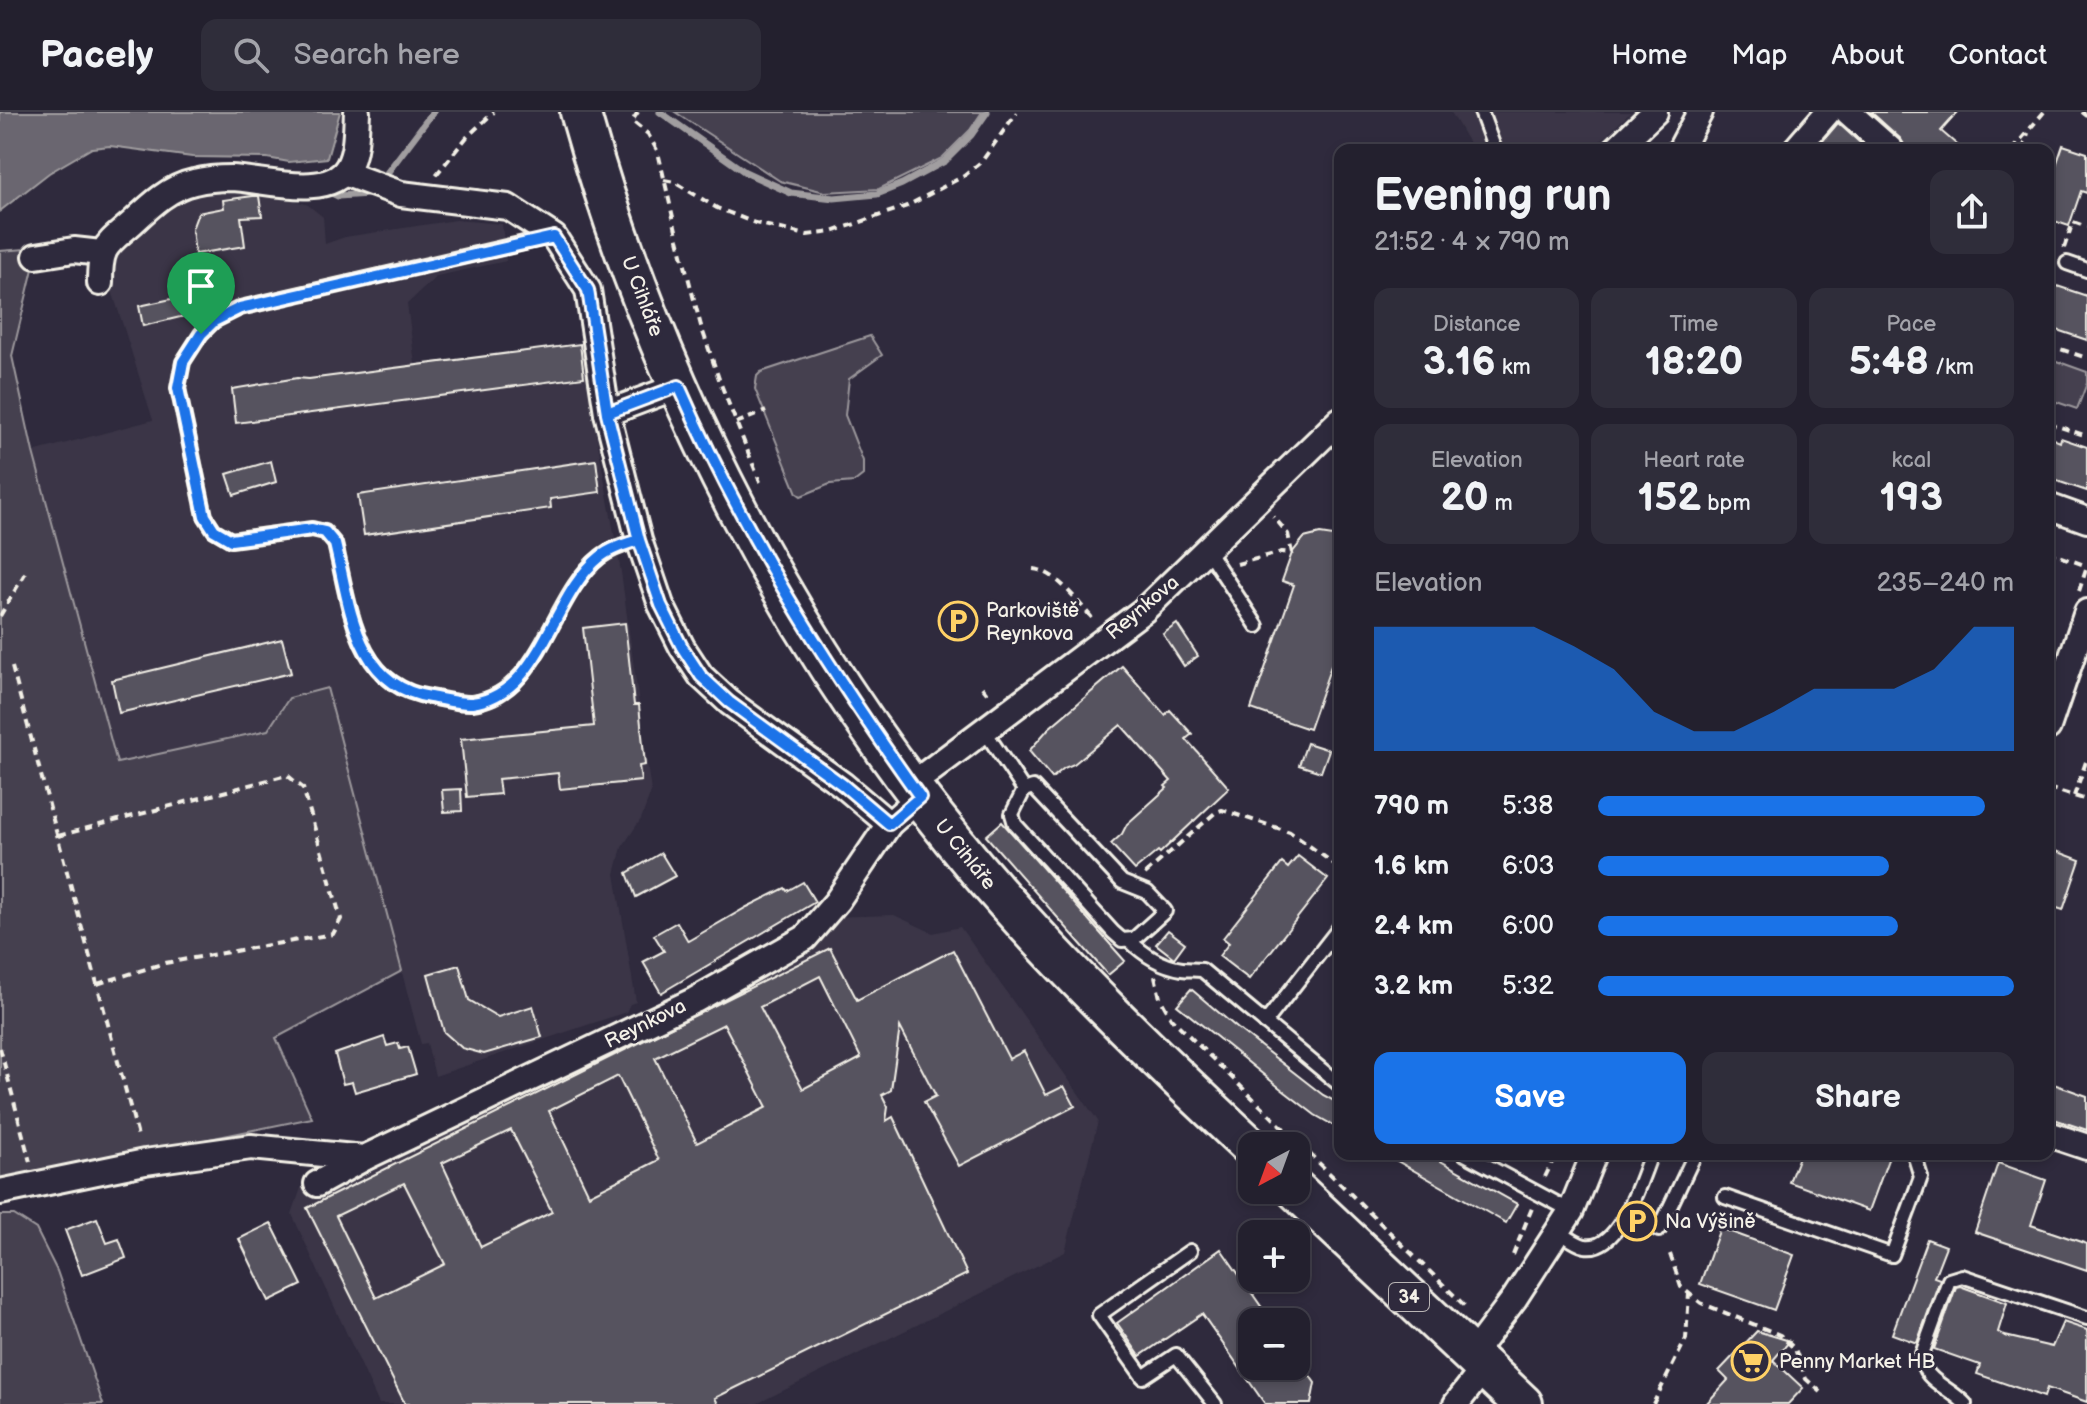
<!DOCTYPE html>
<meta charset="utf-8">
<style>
body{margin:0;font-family:"Balsamiq Sans",sans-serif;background:#2f2d3a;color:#f1f3f6;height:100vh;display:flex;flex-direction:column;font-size:30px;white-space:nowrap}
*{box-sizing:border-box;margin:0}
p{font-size:26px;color:#a3a3aa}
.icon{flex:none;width:44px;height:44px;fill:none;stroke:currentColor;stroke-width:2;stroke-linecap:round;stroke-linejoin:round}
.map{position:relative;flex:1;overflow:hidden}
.side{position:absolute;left:1334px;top:32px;width:720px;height:1016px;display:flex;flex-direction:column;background:#23202e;border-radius:16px;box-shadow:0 4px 12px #0003,0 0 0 2px #403e4a}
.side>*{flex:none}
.needle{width:52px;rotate:221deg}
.buttons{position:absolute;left:1238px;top:1020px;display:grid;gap:16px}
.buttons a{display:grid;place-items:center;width:72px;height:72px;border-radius:16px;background:#23202e;box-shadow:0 4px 12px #0003,0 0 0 2px #403e4a;font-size:40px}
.pin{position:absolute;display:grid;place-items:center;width:68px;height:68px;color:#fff;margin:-82px -34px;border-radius:50% 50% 50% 0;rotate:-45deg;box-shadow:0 0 8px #0007}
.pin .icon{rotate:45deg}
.round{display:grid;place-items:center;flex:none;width:84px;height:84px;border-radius:16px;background:#2f2d3a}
.headline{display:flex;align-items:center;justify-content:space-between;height:136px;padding:0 40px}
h1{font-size:44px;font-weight:700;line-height:60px}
.figures{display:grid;grid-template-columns:repeat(3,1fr);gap:12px;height:136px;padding:8px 40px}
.figures div{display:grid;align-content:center;border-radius:16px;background:#2f2d3a;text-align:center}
.figures b{font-size:40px;font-weight:700}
.figures small{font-size:22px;font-weight:400}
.figures p{font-size:22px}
.chart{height:224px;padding:16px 40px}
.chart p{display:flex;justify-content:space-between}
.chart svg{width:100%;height:144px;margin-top:8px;fill:#1a73e8;opacity:.7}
.cta{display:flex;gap:16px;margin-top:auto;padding:16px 40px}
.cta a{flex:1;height:92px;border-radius:16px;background:#1a73e8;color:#fff;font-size:32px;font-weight:700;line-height:92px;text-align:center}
.cta a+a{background:#2f2d3a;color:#f1f3f6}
ul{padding:0 40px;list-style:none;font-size:26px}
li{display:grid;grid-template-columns:128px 96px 1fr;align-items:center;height:60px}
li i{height:20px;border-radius:10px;background:#1a73e8}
header{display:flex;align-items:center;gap:48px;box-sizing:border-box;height:112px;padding:0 40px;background:#23202e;border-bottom:2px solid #403e4a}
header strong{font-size:38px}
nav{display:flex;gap:44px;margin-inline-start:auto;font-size:28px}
.search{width:560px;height:72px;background:#2f2d3a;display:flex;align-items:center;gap:20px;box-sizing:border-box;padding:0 28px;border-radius:16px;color:#a3a3aa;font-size:30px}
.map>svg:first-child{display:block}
</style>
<header>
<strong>Pacely</strong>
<div class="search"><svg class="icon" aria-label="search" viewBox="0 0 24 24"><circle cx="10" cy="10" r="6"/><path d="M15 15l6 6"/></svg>Search here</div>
<nav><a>Home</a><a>Map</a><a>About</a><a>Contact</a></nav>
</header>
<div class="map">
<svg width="2087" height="1292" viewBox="0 0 2087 1292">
<rect width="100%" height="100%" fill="#2f2a3d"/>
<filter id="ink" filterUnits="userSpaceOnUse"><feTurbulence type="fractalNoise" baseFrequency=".0125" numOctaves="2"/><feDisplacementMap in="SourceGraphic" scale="16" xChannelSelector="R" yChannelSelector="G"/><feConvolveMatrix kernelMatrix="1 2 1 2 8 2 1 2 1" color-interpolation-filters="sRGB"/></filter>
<g filter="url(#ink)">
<g fill="#3b3647">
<polygon points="1451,0 1631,0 1591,38 1473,38"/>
<polygon points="215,75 263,78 308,93 323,105 325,132 345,125 456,108 502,112 506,149 437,164 407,192 415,252 580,232 621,460 651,680 641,707 622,735 615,762 636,890 630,892 626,900 435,964 427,931 421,932 327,577 289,586 268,618 117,652 33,340 153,308 109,169 113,137 168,88"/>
<polygon points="894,803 933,821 960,815 1098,1009 1065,1140 756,1292 379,1292 292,1102 301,1076 316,1061 690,884 831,805"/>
</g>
<g fill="#454050" stroke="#9c989c" stroke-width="2">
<polygon points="675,0 982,0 970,18 942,46 879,77 825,80 780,69"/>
<polygon points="38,136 12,244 33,340 117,651 268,618 289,586 327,576 402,859 276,926 312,1006 0,1070 0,139"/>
<polygon points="870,224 882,243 849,267 845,303 863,349 863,363 854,370 830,372 801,384 797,381 755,277 757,264 761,260"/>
<polygon points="2048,246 2087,260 2087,271 2077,297 2048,287"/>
<polygon points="0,1103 14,1103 36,1117 57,1159 103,1292 0,1292"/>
</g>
<polygon fill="#6a6670" stroke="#a19ea0" stroke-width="2" points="0,0 340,0 327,46 289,50 267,46 192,45 110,34 92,36 49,61 0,99"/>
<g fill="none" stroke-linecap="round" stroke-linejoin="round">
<g stroke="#a19ea0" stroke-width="7">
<polyline points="660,0 745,60 791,81 834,86 877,82 902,72 945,49 971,23 987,0"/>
<polyline points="384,65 433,0"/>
<polyline points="326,78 338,84 369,82"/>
</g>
</g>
<g fill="#56525f" stroke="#f4f1e8" stroke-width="2" fill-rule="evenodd">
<polygon points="1871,0 1958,0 1941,19 1963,38 1906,38 1901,27"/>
<polygon points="1838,11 1868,38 1815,38"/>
<polygon points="2063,33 2087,41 2087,81 2081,79 2069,114 2048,107 2048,77"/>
<polygon points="253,84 259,84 262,104 241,105 245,134 195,142 192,117 198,101 224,96 223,88"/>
<polygon points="2048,171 2087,184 2087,228 2048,215"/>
<polygon points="218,177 222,195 143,214 139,194"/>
<polygon points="580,232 584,265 236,311 232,277 297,266 309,267"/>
<polygon points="2048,325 2060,330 2061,326 2087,335 2087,379 2048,366"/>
<polygon points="596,348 600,380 550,387 551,396 364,423 358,383"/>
<polygon points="271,349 276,370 234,383 227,362"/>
<polygon points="1320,422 1340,425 1340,528 1309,617 1251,597 1294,473 1282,469 1292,441 1304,426"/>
<polygon points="625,511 634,593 639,593 645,653 639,654 641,669 560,677 558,661 498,667 500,682 467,685 461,627 594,614 583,516"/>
<polygon points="1177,512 1198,544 1184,554 1163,522"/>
<polygon points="282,527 291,561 119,601 112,568"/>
<polygon points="1122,554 1165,603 1170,598 1192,622 1186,627 1229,676 1160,741 1158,739 1135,758 1111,732 1122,722 1127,712 1167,676 1165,674 1171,669 1121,613 1074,652 1064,656 1052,666 1029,639 1049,616"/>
<polygon points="1307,631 1329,638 1321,660 1299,653"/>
<polygon points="461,677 462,699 444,700 442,678"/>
<polygon points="1002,710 1125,849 1108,863 986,724"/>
<polygon points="2048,736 2080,748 2063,798 2048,793"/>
<polygon points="661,741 675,764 636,785 627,761"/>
<polygon points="1298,744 1328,767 1249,867 1219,844 1229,831 1223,826 1282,751 1288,756"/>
<polygon points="803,770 815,790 661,881 643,850 664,839 654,823 677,810 688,829 747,795 785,776 787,779"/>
<polygon points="1168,818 1185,831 1174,846 1156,832"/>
<path d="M830,836L857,888L953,838L1009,947L1024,939L1046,983L1064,974L1075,994L959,1054L924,990L936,984L900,915L891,978L882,983L888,995L886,1009L893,1005L967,1162L715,1286L718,1292H405L307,1096ZM820,864L861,946L803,977L760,895ZM724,912L767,995L697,1031L655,946ZM618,964L659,1048L589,1083L549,999ZM511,1018L552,1100L481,1135L442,1051ZM404,1071L445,1152L376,1186L336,1104Z"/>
<polygon points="459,853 469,888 498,905 533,894 542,925 484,942 462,936 444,920 428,862"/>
<polygon points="1191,877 1237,916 1323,983 1340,992 1340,1017 1315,1003 1280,976 1177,893"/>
<polygon points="384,925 387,934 398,931 400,937 408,935 416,962 355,980 352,970 343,972 335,942"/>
<polygon points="2048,970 2087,984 2087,1018 2048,1005"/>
<polygon points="1385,1042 1428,1042 1517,1092 1506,1111"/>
<polygon points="1800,1042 1890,1042 1869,1099 1789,1070"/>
<polygon points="1998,1051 2046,1068 2031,1113 2087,1132 2087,1158 1975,1120"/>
<polygon points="97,1106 107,1131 119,1127 126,1146 82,1163 65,1118"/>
<polygon points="271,1111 302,1173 269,1189 239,1127"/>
<polygon points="1720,1116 1794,1143 1774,1198 1700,1172"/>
<polygon points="1927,1127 1946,1134 1934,1165 1940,1167 1917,1231 1892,1222"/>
<polygon points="1221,1137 1272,1210 1252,1210 1252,1254 1303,1254 1315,1271 1311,1292 1265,1292 1202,1202 1140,1244 1117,1211"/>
<polygon points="1960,1174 2007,1191 1998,1220 2005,1224 2052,1235 2063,1210 2087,1218 2087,1290 2047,1276 2044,1285 1977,1262 1980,1253 1934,1237 1956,1175"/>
<polygon points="1757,1219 1790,1229 1773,1248 1803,1276 1788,1292 1706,1292 1728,1268 1719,1259"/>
</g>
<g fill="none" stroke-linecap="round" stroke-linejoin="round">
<g stroke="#f4f1e8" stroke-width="18">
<g id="lane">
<polyline points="1481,0 1495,38"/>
<path d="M550,125L240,196L214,209L201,222L183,250L178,276L205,404L214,418L231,428L312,417L325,420L335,432C350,493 355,574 430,585C443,587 459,592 472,591C542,582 551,483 600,445C611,436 626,432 639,428"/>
<polyline points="2067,151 2087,158"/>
<polyline points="1207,438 1257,514"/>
<polyline points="984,618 1024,678"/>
<polygon points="1033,675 1122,770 1147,780 1165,799 1134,827 1122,828 1113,820 1015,712 1012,702 1024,678"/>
<path d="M1129,828C1143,842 1161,854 1182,857C1189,858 1195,857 1202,858L1340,973"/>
<polyline points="1265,911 1340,815"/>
<polyline points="1465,1042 1571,1099"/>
<polyline points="1725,1085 1892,1143 1921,1065 1914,1042"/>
<polyline points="1627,1101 1659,1118 1695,1042"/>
<path d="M1558,1119C1566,1124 1576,1132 1585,1134C1620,1140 1641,1067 1651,1042"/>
<polyline points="1190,1139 1099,1203 1143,1265 1176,1243 1215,1292"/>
<path d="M1965,1292C1950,1275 1920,1268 1922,1242L1949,1168L1962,1164L2087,1206"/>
</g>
</g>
<g stroke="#f4f1e8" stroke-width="30">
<g id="street">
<polyline points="1848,0 1891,38"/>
<polyline points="1615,38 1655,0"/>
<polyline points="1680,38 1700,0"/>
<polyline points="1795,38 1828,0"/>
<polyline points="344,61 401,82 508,95 554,125 588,178 607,301 639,428 661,493 682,535 701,564 729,590 843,673 889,712"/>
<polyline points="36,144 74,138 101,141"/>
<path d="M100,171C100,133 106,134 133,110C151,93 170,75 194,70C206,67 219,66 231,66C262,67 329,88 348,55C357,39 356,17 357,0"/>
<polyline points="607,301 679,274"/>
<polyline points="2048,394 2087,408"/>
<polyline points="2048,615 2087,500"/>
<polyline points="927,661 1144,498 1340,308"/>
<polyline points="2048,1022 2087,1035"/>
<polyline points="317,1072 364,1046 695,888 805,826 837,789 889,712 920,685"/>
<polyline points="0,1080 145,1050 251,1035 364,1046"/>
<polyline points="1471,1244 1514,1187 1571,1099 1594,1042"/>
<polyline points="1456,1292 1484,1256"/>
</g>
</g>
<g stroke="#f4f1e8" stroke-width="44">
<g id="primary">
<path d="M580,0C657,275 794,540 978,758C1063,858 1157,947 1252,1036"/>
<polyline points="1296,1078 1523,1292"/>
</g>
</g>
<g stroke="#f4f1e8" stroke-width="4" stroke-dasharray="8 6" stroke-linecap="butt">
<polyline points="638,0 632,9 648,22 658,40 678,127 701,214 720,270 760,370"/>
<polyline points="2082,0 2087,4"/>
<polyline points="2012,38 2044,0"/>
<polyline points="2023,38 2028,21"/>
<polyline points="436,63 467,25 494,0"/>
<polyline points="664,68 674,70 717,96 755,111 807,123 832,120 907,94 964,64 982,49 1017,0"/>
<polyline points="2064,136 2073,110 2087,115"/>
<polyline points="2048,233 2087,246"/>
<polyline points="736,311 766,299"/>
<polyline points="2048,311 2087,324"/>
<polyline points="2048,440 2087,454"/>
<polyline points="1237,452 1282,440 1292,441 1288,422 1273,404"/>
<path d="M1033,457C1057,459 1078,491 1094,508"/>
<polyline points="2079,479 2087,455"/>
<polyline points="0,504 27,458"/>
<polyline points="12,555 139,1028"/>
<polyline points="982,575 990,585"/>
<polyline points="2048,676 2087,688"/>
<polyline points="2074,684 2087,647"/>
<polyline points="58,724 287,663 303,676 341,807 333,822 165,851 97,872"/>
<polyline points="1145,762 1216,700 1222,698 1290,720 1340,756"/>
<polyline points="1155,864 1160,886 1171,906 1466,1195"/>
<polyline points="0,936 30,1050"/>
<polyline points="1545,1065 1556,1042"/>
<polyline points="1670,1142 1681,1175 1701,1191 1780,1223 1795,1237 1806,1267 1822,1281"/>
<polyline points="1513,1143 1532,1096"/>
<polyline points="1653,1292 1686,1227 1689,1182"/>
</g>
<use href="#lane" stroke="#2f2a3d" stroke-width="12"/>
<use href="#street" stroke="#2f2a3d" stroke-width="24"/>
<use href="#primary" stroke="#2f2a3d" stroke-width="38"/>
</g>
</g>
<g fill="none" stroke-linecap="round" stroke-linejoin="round" filter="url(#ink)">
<g stroke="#fff" stroke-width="16">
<path id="route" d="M201,222L214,209L240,196L554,125L588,178L607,301L639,428L661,493L682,535L701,564L729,590L843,673L889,712L920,685C825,552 745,424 679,274L607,301L639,428C626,432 611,436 600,445C551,484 542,582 472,591C459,592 443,587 430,585C355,574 350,493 335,432L325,420L312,417L231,428L214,418L205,404L178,276L183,250L201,222"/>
</g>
<use href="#route" stroke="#1a73e8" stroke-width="10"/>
</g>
<defs>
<g id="parking-ring" transform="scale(2)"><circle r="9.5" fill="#2f2a3d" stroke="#ffd166" stroke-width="1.5"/><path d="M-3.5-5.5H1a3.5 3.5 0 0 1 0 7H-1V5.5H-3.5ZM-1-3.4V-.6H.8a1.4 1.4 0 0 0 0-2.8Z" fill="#ffd166"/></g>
<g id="supermarket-ring" transform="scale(2)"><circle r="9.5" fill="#2f2a3d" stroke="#ffd166" stroke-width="1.5"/><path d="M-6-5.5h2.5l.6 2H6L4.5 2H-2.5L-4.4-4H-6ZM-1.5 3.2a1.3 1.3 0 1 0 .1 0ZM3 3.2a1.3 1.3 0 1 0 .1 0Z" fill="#ffd166"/></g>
</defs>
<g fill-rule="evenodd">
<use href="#parking-ring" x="958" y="509"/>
<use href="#parking-ring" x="1637" y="1109"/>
<use href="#supermarket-ring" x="1751" y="1249"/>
</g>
<g text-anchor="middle" stroke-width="6" stroke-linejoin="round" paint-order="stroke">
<rect fill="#2f2a3d" stroke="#b9b5b5" stroke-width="2" x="1389" y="1171" width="40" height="28" rx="6"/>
<g font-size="18" font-weight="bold" fill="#f4f1e8">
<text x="1409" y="1191">34</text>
</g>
<g font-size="20" fill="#f4f1e8" stroke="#2f2a3d">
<text transform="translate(643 184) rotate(69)" y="7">U Cihláře</text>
<text transform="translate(1142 495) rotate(-40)" y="7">Reynkova</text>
<text transform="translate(966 742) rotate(51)" y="7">U Cihláře</text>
<text transform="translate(645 911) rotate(-26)" y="7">Reynkova</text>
</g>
<g font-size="20" fill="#f4f1e8" stroke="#2f2a3d" text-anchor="start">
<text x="986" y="505">Parkoviště<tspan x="986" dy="23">Reynkova</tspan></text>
<text x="1665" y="1116">Na Výšině</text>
<text x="1779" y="1256">Penny Market HB</text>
</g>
</g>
</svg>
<div class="buttons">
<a><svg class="needle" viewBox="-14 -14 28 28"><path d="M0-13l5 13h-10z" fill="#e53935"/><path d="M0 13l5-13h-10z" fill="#a3a3aa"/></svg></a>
<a>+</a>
<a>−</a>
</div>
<div class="pin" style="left:201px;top:222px;background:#1e9e55"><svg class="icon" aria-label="arrive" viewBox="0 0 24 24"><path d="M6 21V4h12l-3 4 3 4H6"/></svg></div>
<section class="side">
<div class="headline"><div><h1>Evening run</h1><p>21:52 · 4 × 790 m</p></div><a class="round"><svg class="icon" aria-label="share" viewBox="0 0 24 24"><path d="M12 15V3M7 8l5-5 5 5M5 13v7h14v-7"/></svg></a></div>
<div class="figures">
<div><p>Distance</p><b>3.16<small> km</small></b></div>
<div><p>Time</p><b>18:20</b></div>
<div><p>Pace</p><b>5:48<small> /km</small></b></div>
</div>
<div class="figures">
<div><p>Elevation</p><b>20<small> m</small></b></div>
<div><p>Heart rate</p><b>152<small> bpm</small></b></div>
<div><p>kcal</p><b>193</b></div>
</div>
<div class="chart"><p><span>Elevation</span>235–240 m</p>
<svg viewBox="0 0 160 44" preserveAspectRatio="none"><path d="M0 44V6L10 6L20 6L30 6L40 6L50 12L60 19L70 32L80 38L90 38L100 32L110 25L120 25L130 25L140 19L150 6L160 6V44z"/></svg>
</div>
<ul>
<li><b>790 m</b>5:38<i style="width:93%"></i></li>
<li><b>1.6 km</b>6:03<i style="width:70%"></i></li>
<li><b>2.4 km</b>6:00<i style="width:72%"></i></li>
<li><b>3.2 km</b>5:32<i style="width:100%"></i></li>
</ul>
<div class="cta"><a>Save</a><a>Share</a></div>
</section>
</div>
